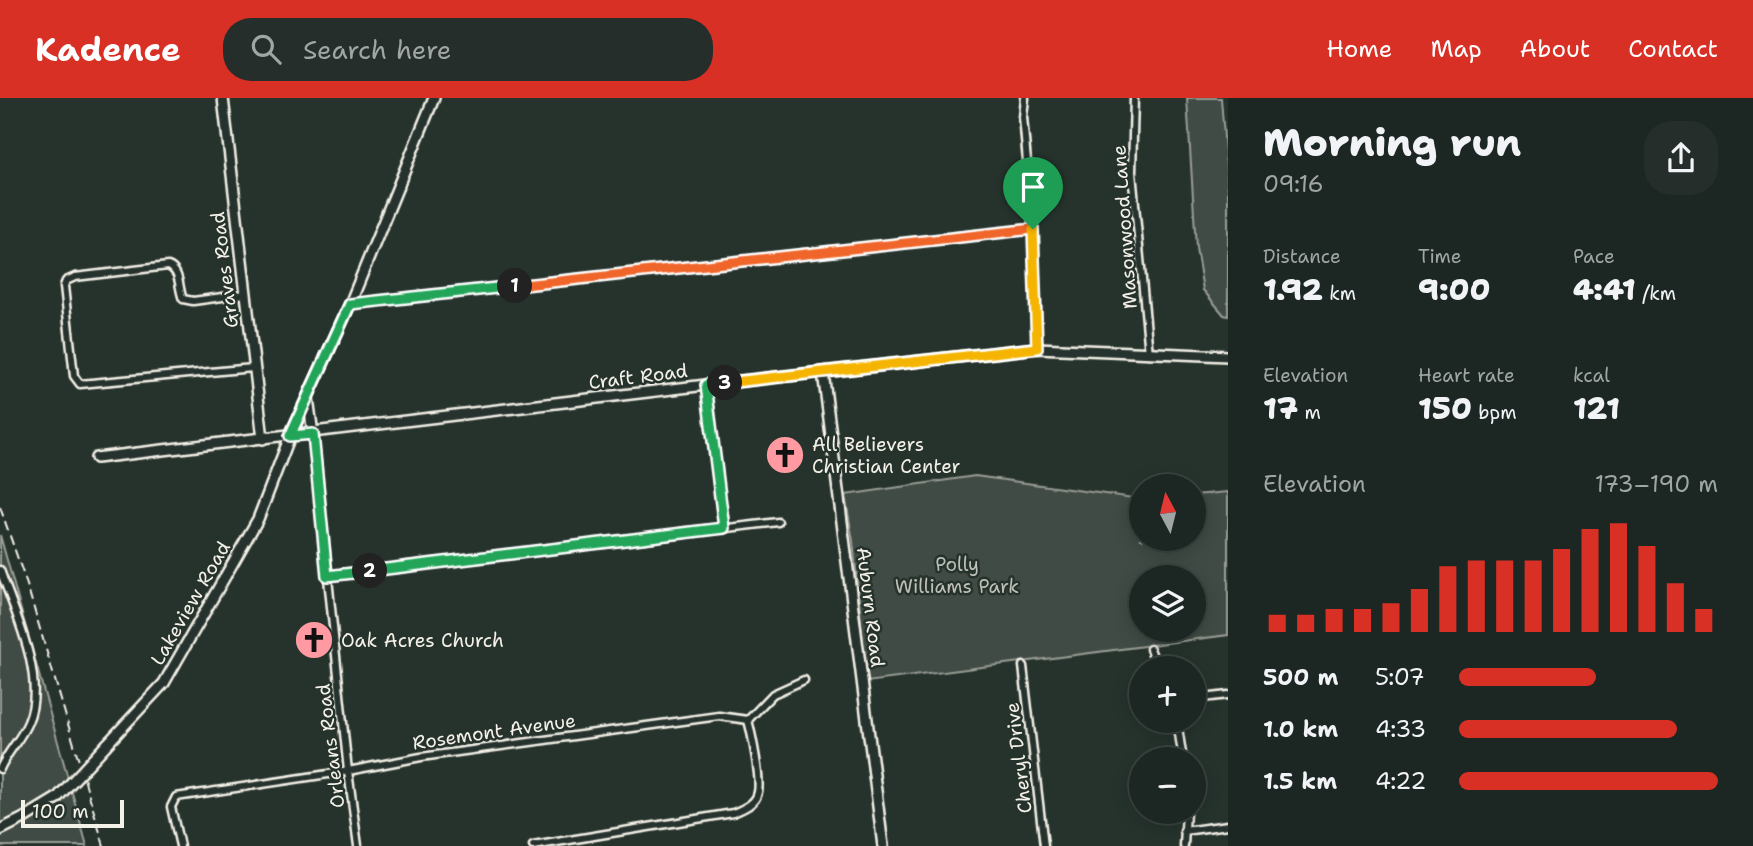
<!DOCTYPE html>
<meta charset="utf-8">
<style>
body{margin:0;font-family:"Shantell Sans",sans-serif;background:#252e2a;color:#f1f3f6;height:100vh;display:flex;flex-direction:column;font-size:26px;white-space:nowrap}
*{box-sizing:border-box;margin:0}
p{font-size:23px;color:#a0a5a5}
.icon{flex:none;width:38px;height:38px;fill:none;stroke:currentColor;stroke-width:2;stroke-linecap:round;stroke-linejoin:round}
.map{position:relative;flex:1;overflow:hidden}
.panel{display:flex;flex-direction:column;background:#1c2622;width:525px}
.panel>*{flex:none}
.needle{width:46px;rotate:353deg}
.tools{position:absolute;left:1129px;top:376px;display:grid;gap:14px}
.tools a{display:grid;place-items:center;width:77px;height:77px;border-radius:50%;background:#1c2622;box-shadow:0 4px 18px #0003,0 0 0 2px #3a4340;font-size:35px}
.scale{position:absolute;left:21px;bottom:18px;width:103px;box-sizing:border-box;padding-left:7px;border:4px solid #f4f1e8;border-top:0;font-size:19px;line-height:24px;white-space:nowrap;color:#f4f1e8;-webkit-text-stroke:5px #26332d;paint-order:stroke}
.pin{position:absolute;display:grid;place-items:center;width:60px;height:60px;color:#fff;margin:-72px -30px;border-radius:50% 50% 50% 0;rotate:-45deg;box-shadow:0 0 7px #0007}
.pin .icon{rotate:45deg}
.km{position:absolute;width:35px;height:35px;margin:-18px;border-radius:50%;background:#222;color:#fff;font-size:19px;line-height:35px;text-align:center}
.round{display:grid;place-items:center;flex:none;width:74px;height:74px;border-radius:28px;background:#252e2a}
.head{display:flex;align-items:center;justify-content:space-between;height:119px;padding:0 35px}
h1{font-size:38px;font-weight:800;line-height:52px}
.stats{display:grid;grid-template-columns:repeat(3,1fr);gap:10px;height:119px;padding:7px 35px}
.stats div{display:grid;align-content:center}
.stats b{font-size:30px;font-weight:800}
.stats small{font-size:19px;font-weight:400}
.stats p{font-size:19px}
.chart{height:196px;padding:14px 35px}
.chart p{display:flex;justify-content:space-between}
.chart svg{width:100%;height:126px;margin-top:7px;stroke:#d93025;stroke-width:6}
ul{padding:0 35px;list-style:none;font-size:23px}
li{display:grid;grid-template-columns:112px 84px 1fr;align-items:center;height:52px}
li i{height:18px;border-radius:9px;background:#d93025}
header{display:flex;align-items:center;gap:42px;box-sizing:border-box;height:98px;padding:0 35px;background:#d93025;color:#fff}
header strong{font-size:33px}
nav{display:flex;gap:38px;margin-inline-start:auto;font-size:24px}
.search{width:490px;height:63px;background:#252e2a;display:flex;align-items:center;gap:18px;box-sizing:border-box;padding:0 24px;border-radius:28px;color:#a0a5a5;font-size:26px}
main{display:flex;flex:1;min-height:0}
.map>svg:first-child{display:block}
</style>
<header>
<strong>Kadence</strong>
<div class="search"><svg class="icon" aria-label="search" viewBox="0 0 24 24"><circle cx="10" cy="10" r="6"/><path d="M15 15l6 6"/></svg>Search here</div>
<nav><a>Home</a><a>Map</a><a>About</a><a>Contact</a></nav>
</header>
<main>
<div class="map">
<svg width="1228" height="748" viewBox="0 0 1228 748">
<rect width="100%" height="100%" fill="#26332d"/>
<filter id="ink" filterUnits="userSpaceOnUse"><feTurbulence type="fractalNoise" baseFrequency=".0143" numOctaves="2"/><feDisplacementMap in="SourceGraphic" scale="14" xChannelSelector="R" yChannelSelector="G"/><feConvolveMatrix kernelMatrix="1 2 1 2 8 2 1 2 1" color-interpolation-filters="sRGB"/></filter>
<g filter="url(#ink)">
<g fill="#414b45" stroke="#9a9e96" stroke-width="2" fill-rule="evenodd">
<polygon points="1187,0 1221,0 1228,91 1228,218 1224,217 1203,192 1196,150"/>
<path d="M975,378L1141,401V441H1194V397L1228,394V537L867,584L853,443L845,397ZM1141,480H1194V532H1141Z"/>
<polygon points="0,437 87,748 0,748"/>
</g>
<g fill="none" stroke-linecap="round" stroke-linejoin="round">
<g stroke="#f4f1e8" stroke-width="11">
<g id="street">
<polyline points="1025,0 1023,19 1033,131 1037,250"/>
<polyline points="1134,0 1132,74 1149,256"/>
<path d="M245,196L193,203L183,201C178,190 181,173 168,168L75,179L66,183L64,188L74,278L80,286L253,270"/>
<polyline points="350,206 1033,131"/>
<polyline points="706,287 724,431"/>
<polyline points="313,336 348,673 358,748"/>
<path d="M0,472C15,515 47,581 28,624C21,641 7,654 0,671"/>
<polyline points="327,478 778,424"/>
<polyline points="1150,551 1158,570"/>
<polyline points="1023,568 1044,748"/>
<polyline points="1194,601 1228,597"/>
<polyline points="1177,623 1183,662"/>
<polyline points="1184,733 1228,727"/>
<polyline points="180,748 171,709 176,699 348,673 421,659 719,618 748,622 773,596 804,582"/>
<path d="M533,748L733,715C743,711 756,706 758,694C761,681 752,637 748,622"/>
<polyline points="1184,748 1186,714"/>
</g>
</g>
<g stroke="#f4f1e8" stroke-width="14">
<g id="secondary">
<polyline points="223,0 263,341"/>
<polyline points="823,274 883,748"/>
<polyline points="308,300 313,336"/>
<polyline points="96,360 706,287 1037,250 1228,258"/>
<polyline points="107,646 164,585 258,421 290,338 350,206 434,0"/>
<polyline points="0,732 24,720 57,700"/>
</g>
</g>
<use href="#street" stroke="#26332d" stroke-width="6"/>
<use href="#secondary" stroke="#26332d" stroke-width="9"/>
<polyline stroke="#f4f1e8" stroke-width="2" stroke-dasharray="10 5" stroke-linecap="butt" points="0,409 27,487 104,748"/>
<g stroke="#f4f1e8" stroke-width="14" stroke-linecap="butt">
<polyline id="secondary-bridge" points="57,700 107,646"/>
</g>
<use href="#secondary-bridge" stroke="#26332d" stroke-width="9"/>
</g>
</g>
<g fill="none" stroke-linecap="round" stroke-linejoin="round" filter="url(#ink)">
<g stroke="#fff" stroke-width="14">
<polyline id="split-1" points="515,188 1033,131"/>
</g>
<g stroke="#fff" stroke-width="14">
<polyline id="split-2" points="370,473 327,478 313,336 290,338 350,206 515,188"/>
</g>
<g stroke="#fff" stroke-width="14">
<polyline id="split-3" points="370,473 724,430 706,287 725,285"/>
</g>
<g stroke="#fff" stroke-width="14">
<polyline id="split-4" points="725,285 1037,250 1033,131"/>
</g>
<use href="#split-1" stroke="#f0652b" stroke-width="9"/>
<use href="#split-2" stroke="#22a559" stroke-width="9"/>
<use href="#split-3" stroke="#22a559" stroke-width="9"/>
<use href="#split-4" stroke="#f5b400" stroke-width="9"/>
</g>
<defs>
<g id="church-disc" transform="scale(2.0125)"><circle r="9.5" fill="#ff9aa2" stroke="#26332d"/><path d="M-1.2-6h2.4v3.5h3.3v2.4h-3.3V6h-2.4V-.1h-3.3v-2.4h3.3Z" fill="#111"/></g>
</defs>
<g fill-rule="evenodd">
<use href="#church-disc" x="785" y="357"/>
<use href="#church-disc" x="314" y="542"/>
</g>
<g text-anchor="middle" stroke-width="5" stroke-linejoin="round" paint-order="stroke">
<g font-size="19" fill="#f4f1e8" stroke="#26332d">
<text transform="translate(1124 129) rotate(-94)" y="7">Masonwood Lane</text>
<text transform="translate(224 172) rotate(-97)" y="7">Graves Road</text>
<text transform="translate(638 278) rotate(-7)" y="7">Craft Road</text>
<text transform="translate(190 505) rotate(-60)" y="7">Lakeview Road</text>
<text transform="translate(871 509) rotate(83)" y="7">Auburn Road</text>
<text transform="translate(494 633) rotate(-8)" y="7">Rosemont Avenue</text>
<text transform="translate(330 648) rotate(-97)" y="7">Orleans Road</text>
<text transform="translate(1018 660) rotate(-97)" y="7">Cheryl Drive</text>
</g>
<g font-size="19" fill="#f4f1e8" stroke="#26332d" text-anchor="start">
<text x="812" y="353">All Believers<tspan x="812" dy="22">Christian Center</tspan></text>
<text x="341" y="549">Oak Acres Church</text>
</g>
<g font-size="19" fill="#bebfb7" stroke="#26332d">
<text x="957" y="473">Polly<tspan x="957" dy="22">Williams Park</tspan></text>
</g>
</g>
</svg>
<div class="tools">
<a><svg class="needle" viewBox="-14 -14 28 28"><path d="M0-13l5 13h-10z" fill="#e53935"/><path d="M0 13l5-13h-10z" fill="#a0a5a5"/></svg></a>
<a><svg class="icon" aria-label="layers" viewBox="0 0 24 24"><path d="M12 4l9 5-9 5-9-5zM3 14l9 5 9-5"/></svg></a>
<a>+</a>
<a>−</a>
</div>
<div class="scale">100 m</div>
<div class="pin" style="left:1033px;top:131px;background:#1e9e55"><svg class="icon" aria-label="arrive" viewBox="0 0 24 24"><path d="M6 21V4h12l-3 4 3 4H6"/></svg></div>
<b class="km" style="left:515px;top:188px">1</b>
<b class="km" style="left:370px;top:473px">2</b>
<b class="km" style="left:725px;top:285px">3</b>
</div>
<section class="panel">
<div class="head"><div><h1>Morning run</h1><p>09:16</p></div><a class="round"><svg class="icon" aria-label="share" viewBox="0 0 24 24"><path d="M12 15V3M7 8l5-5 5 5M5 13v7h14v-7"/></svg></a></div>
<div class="stats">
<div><p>Distance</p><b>1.92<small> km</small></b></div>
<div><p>Time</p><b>9:00</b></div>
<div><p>Pace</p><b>4:41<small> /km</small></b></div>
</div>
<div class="stats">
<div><p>Elevation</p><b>17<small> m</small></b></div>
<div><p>Heart rate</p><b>150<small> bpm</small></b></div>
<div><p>kcal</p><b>121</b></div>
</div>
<div class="chart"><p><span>Elevation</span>173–190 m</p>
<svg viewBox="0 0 160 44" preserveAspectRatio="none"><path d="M5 44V38M15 44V38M25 44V36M35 44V36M45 44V34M55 44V29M65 44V21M75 44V19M85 44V19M95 44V19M105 44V15M115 44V8M125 44V6M135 44V14M145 44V27M155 44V36"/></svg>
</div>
<ul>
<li><b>500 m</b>5:07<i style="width:53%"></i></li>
<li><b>1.0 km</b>4:33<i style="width:84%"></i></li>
<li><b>1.5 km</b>4:22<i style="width:100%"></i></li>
</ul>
</section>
</main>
